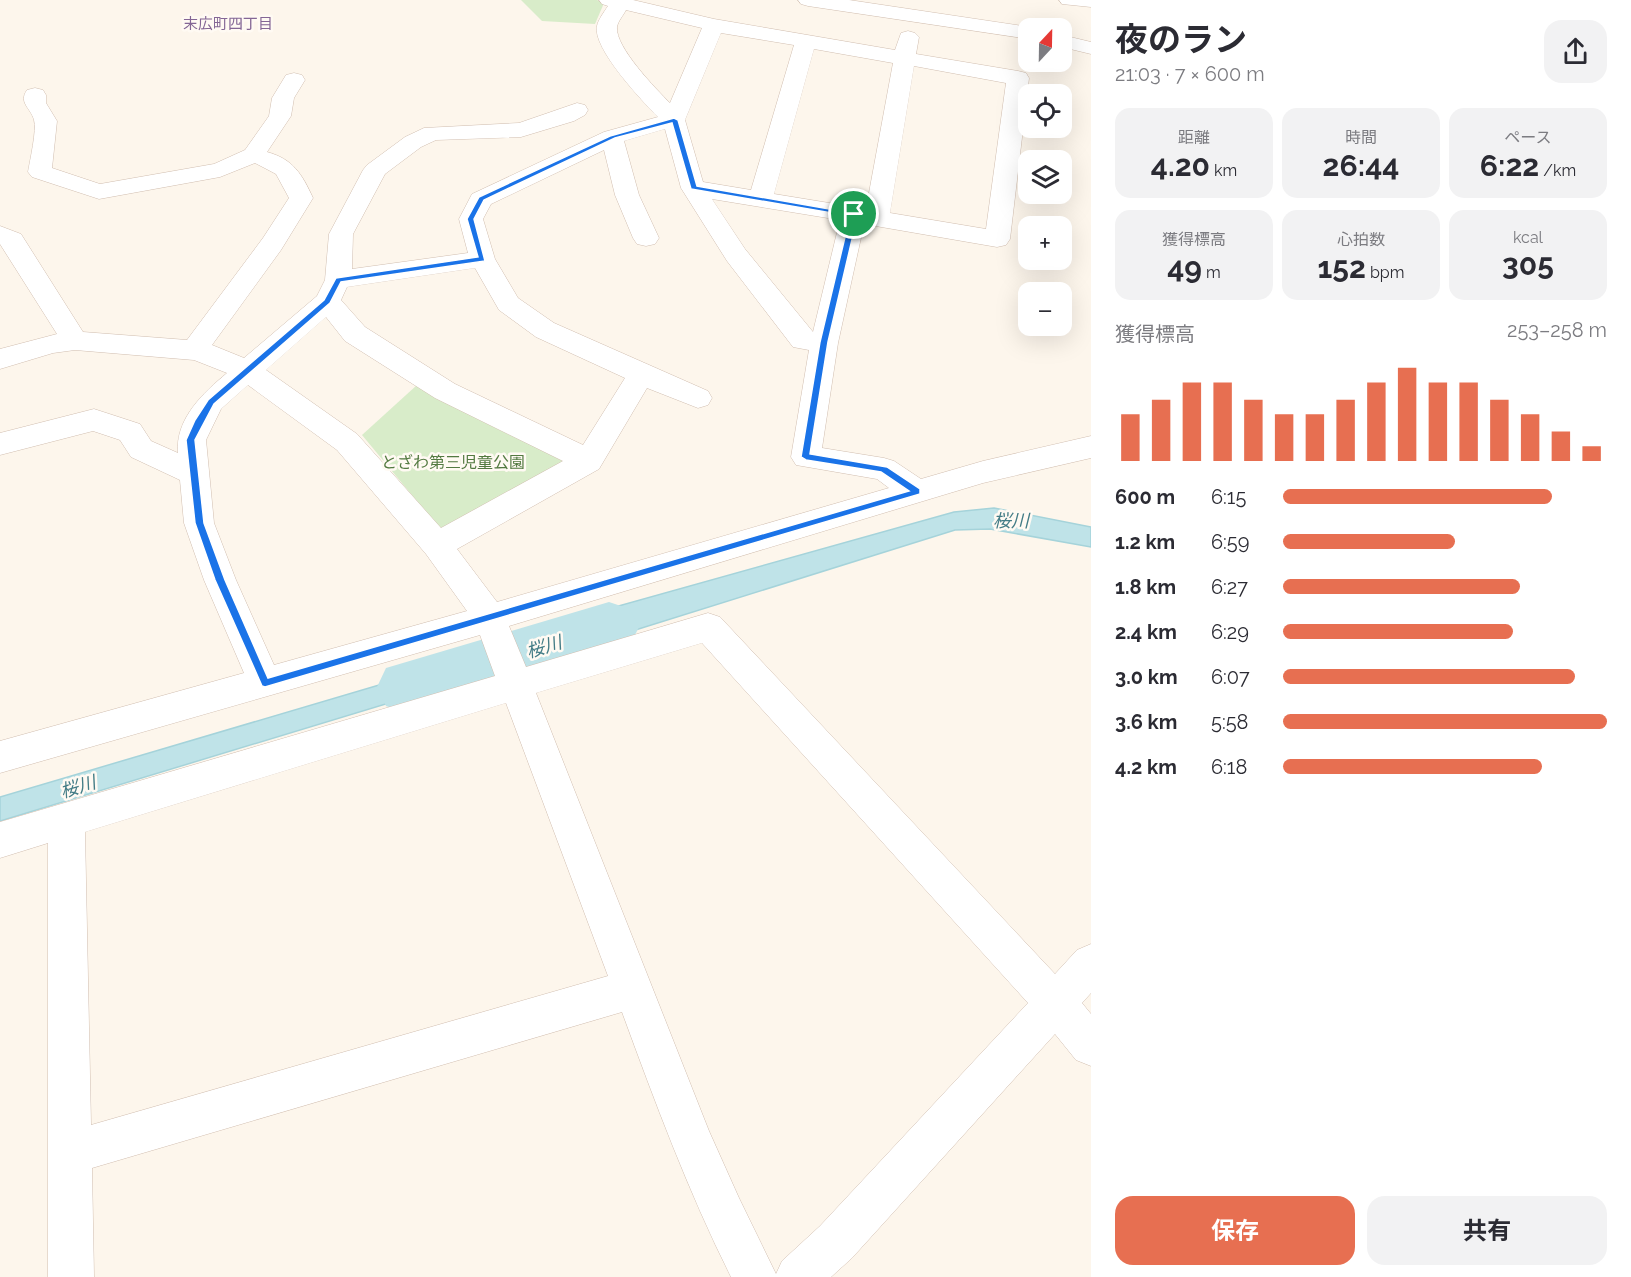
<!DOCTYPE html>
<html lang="ja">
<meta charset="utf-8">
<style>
body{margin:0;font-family:Raleway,"Noto Sans JP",sans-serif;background:#f2f2f3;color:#2b2b33;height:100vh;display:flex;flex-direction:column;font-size:22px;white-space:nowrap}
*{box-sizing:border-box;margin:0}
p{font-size:20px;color:#7c7c81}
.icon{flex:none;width:33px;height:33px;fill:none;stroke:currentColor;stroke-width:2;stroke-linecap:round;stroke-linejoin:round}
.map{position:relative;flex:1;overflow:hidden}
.details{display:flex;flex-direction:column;background:#fff;width:540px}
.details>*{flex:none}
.needle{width:39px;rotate:22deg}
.fabs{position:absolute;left:1018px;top:18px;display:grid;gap:12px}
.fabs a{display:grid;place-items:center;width:54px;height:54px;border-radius:12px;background:#fff;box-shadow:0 6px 24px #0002;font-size:30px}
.pin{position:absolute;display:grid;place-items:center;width:51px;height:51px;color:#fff;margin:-26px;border:3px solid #fff;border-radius:50%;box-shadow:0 2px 6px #0007}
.round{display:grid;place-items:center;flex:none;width:63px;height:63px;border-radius:18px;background:#f2f2f3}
.overview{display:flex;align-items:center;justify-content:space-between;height:102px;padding:0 24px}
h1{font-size:33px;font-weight:700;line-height:45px}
.figures{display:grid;grid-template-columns:repeat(3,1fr);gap:9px;height:102px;padding:6px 24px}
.figures div{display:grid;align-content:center;border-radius:15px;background:#f2f2f3;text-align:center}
.figures b{font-size:30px;font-weight:700}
.figures small{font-size:16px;font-weight:400}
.figures p{font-size:16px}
.chart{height:168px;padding:12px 24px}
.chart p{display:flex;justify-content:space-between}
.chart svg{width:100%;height:108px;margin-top:6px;stroke:#e76f51;stroke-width:6}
.button{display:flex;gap:12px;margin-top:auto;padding:12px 24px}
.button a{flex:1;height:69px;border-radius:18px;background:#e76f51;color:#fff;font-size:24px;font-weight:700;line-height:69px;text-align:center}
.button a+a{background:#f2f2f3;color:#2b2b33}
ul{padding:0 24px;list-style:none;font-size:20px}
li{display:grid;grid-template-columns:96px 72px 1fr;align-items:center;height:45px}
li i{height:15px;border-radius:8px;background:#e76f51}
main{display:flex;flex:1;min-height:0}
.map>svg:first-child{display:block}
</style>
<main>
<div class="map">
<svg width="1091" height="1277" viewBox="0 0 1091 1277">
<rect width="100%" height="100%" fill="#fdf6ec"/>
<g fill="#d8ecc9">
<polygon points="521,0 597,0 604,3 595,24 542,21"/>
<polygon points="417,385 572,462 440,529 362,435"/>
</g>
<g fill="#bfe3e8" stroke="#a5d3da" stroke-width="1.5">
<polygon points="994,508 1091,527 1091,547 990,529 955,530 533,662 522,633 954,512"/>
<polygon points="484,654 491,672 0,821 0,797"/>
</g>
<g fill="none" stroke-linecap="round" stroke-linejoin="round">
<polygon fill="#bfe3e8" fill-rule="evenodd" points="609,602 630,609 639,627 630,645 408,714 386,706 377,687 386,668"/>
<g stroke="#d1beb0" stroke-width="1">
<g id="minor">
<path d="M599,0H633L714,19L895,50L901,33L908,31L915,33L919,37L916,54L1018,71L1026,73L1029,78L1010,239L1006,245L997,247L864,224L838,343L822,448L884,458L894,461L921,479L983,461L1091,436V458L983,483L509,626L526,667L708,613L720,617L1055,974L1077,950L1091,944V993L1082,1003L1091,1014V1066L1076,1060L1055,1034L852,1258L831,1277H731C688,1191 655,1102 622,1012L92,1168L94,1277H48V843L0,858V822L495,676L480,635L0,773V741L244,673L204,580L184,523L180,480L131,457L120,440L93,431L0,455V433L94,409L140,424L151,441L178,453C175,419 203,393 227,373L194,360L75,350L53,353L0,369V349L57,334L0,244V226L21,234L83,332L187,340L263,238L289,198L276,174L255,163L220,177L99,199L32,177L28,172C30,160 37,130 34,120C31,108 18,103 27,90L35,88L43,90L46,95V103L57,121L52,168L100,184L214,164L245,150L269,116L272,98L286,75L294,73L302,75L305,80L294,98L291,116L267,152C293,159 302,174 313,198L281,250L212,345L244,358L317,296L325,280L329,234L363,170L367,165L405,137L424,128L519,123L577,103L585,105L588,110L585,115L574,121L521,137L436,140L421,147L385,174L353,234L352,269L468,253L459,219L472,194L604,132L658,117C643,102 592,48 597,26C598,20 604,12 608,6L602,4ZM626,10L702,28L670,103C656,89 615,47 617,27C618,21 623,16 626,10ZM721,33L794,45L751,190L703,182L685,120ZM814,49L893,63L866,209L774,194ZM914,66L1006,83L986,229L890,213ZM665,129L681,188L727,261L793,347L809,350L791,457L796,465L877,479L889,488L497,602L457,549L599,469L647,388L698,408L708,405L712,398L708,391L554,323L518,298L495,259L483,219L491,204L604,150L615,195L633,238L637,244L646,246L655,244L659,238L639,195L624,141ZM712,199L840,220L813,332L745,249ZM475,268L499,310L536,337L625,378L583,445L455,384L365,327L341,300L347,287ZM326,317L345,341L435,398L563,461L441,528L357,434L266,370ZM248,385L337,450L426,554L467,611L274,665L236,580L214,523L206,440L221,409ZM702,643L1028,1003L820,1226L782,1261L776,1274L739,1198L709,1131L536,693ZM506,703L608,976L91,1125L85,832Z"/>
<polygon points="798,0 849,0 1036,28 1029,28 1029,39 808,6 801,4"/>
<polygon points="1059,0 1091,0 1091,7 1062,4"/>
<polygon points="1062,35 1091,42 1091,54 1062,47"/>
</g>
</g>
<use href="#minor" fill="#fff" fill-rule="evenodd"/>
</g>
<path fill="#1a73e8" stroke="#fff" stroke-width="1.5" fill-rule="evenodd" d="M674,118L678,120L697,186L858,214L828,342L810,454L887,467L920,489V494L265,687L262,686L215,580L195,523L186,440L195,420L208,400L324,300L336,278L478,257L467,219L479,197L610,136ZM672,123L691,189L850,216L820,342L801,457L806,460L881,472L909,491L268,678L225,580L204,523L195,440L214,404L330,303L341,282L485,261L474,219L484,200L615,138Z"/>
<g text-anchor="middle" stroke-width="5" stroke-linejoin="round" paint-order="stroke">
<g font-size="15" fill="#846695" stroke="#fffaf3">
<text x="228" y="29">末広町四丁目</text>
</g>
<g font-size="16" fill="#537a41" stroke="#fffaf3">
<text x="453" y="468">とざわ第三児童公園</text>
</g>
<g font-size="18" font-style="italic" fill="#437c86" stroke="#fffaf3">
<text x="1011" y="527">桜川</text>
<text transform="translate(544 647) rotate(-17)" y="6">桜川</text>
<text transform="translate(78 787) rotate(-17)" y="6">桜川</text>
</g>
</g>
</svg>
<div class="fabs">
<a><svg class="needle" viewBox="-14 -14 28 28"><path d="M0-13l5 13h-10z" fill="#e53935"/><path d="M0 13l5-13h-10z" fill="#7c7c81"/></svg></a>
<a><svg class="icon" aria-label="locate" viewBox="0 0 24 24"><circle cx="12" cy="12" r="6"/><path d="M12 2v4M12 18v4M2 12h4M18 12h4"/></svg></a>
<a><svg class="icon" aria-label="layers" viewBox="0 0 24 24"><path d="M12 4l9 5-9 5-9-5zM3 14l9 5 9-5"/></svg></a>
<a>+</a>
<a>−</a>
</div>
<div class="pin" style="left:854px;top:214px;background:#1e9e55"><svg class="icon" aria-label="arrive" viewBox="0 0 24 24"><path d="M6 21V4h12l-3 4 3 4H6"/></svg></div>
</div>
<section class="details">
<div class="overview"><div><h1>夜のラン</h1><p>21:03 · 7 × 600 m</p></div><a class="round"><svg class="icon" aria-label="share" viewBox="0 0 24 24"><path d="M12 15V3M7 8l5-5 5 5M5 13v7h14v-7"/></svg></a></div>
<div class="figures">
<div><p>距離</p><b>4.20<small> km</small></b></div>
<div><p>時間</p><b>26:44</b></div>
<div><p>ペース</p><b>6:22<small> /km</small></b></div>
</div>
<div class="figures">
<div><p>獲得標高</p><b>49<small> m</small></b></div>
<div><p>心拍数</p><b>152<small> bpm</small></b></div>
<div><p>kcal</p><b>305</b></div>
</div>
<div class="chart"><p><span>獲得標高</span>253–258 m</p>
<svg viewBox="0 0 160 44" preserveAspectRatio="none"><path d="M5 44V25M15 44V19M25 44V12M35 44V12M45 44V19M55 44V25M65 44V25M75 44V19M85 44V12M95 44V6M105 44V12M115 44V12M125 44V19M135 44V25M145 44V32M155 44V38"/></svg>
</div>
<ul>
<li><b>600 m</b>6:15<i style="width:83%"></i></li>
<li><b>1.2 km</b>6:59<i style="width:53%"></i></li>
<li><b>1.8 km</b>6:27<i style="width:73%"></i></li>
<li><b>2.4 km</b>6:29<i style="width:71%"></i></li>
<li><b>3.0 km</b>6:07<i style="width:90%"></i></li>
<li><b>3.6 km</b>5:58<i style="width:100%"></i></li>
<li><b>4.2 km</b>6:18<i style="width:80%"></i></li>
</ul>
<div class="button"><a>保存</a><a>共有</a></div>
</section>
</main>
